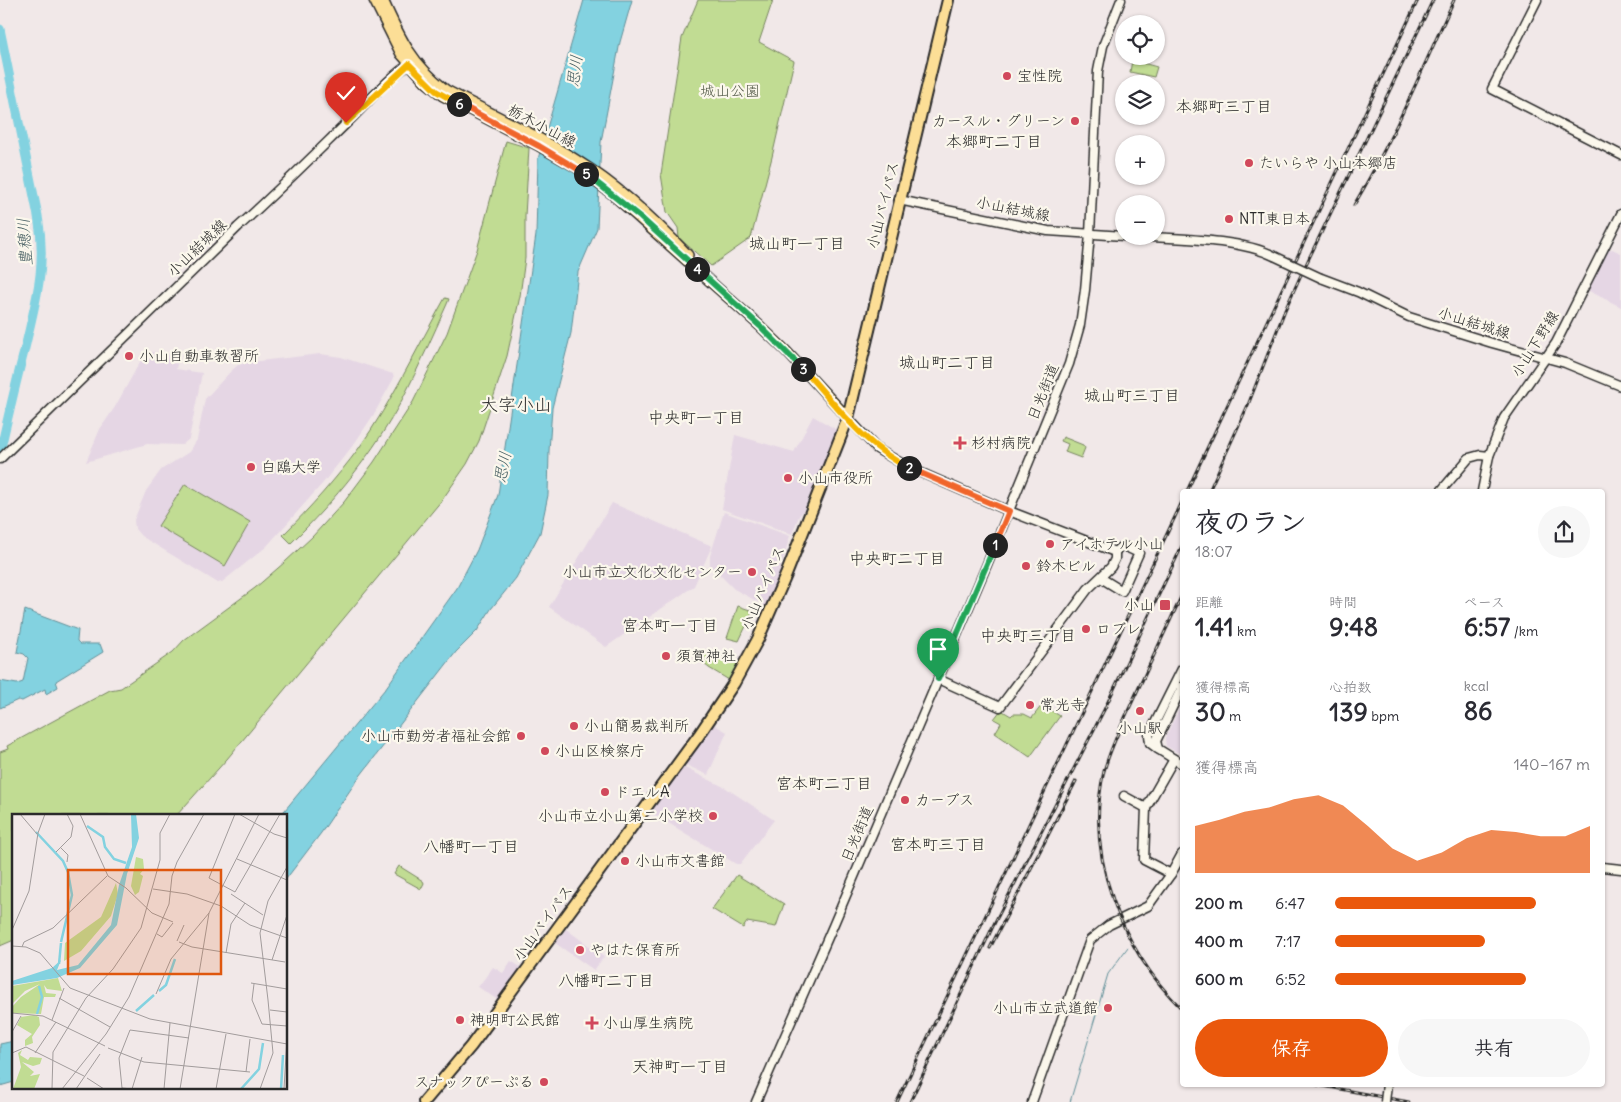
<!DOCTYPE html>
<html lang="ja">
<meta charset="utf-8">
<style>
body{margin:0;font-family:Delius,"Klee One",sans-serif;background:#f7f7f7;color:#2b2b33;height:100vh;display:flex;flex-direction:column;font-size:19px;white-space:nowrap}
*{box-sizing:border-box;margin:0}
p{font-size:16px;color:#7c7c81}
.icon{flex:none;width:28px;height:28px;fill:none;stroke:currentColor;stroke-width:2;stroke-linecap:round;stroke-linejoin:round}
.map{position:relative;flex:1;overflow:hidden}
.details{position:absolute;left:1180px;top:489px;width:425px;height:598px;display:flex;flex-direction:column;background:#fff;border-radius:5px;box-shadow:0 1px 4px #0004}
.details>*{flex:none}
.tools{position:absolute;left:1115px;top:15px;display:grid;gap:10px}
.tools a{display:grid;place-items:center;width:50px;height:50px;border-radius:50%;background:#fff;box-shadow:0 1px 4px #0004;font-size:25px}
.pin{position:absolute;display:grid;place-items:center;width:42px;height:42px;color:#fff;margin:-51px -21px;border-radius:50% 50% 50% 0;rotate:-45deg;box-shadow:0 0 5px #0007}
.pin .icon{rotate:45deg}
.km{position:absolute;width:25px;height:25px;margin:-12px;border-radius:50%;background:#222;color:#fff;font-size:14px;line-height:25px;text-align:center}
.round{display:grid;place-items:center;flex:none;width:52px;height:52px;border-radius:26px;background:#f7f7f7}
.overview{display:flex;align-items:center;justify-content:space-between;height:85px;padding:0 15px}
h1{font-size:28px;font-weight:700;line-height:38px}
.stats{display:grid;grid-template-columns:repeat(3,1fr);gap:8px;height:85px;padding:5px 15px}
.stats div{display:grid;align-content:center}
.stats b{font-size:25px;font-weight:700}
.stats small{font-size:14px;font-weight:400}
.stats p{font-size:14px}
.chart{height:140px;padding:10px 15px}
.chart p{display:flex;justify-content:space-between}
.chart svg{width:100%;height:90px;margin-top:5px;fill:#ea580c;opacity:.7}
.action{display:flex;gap:10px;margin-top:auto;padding:10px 15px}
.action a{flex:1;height:58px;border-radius:30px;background:#ea580c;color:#fff;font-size:20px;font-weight:700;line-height:58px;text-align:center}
.action a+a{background:#f7f7f7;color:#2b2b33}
ul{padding:0 15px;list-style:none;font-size:16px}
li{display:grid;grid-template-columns:80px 60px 1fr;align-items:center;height:38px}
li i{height:12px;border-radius:6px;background:#ea580c}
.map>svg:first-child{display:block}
</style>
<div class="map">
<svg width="1621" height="1102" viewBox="0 0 1621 1102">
<rect width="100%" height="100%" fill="#f1e8e8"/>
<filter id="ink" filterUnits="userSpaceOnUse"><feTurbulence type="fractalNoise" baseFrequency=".02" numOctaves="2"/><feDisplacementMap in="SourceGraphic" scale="10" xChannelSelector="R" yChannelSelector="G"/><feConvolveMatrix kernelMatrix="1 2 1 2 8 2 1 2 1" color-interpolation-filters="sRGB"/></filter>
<g filter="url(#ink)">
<g fill="#e5d6e4">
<polygon points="1612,249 1621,253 1621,307 1587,290 1607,251"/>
<polygon points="146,351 179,356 176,369 202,373 189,439 182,445 147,444 86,462 100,429 115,407"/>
<polygon points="320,354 341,357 393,374 394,378 374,414 354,444 323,483 266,547 222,582 218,583 141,536 135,529 134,520 146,491 161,470 189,452 197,440 205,399 230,372 238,365 251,362"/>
<polygon points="813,416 837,430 808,505 799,516 792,534 722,509 735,435 794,452"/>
<polygon points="612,503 712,546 694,586 606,647 549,607"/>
<polygon points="724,512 790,536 776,583 766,606 734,589 710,565 710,556"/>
<polygon points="1182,703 1182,755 1166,746 1165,738"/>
<polygon points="713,724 727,732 708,775 684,764"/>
<polygon points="683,767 726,788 774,820 740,864 736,864 652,813 652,810"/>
<polygon points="566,929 604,957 594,970 555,943"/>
<polygon points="511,961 522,968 498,1000 478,987 493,967 503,973"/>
</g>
<g fill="#c1dc93" stroke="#76845f">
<polygon points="698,0 773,0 759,42 794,61 772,157 751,238 711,266 679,238 678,228 667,212 661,174 682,38"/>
<polygon points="1132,60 1157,67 1154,77 1130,72"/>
<polygon points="506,141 529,148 525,216 525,258 520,296 507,356 479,441 467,464 442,500 227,759 176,816 14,816 14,940 0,946 0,752 8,749 7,746 110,690 121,688 173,652 184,640 255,588 285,562 312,537 344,502 374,462 413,402 447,333 477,250"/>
<path d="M445,298L449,299L447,304C433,335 419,367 403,398C374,453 335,500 291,543L283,535C310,508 336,479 359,448C392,401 417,348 445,298Z"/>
<polygon points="1063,437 1083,445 1085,448 1081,458 1065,452 1068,444 1061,441"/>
<polygon points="185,484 250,522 225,566 158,526"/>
<polygon points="738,606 753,611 739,641 727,638"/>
<polygon points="695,651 703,651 720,659 726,656 738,663 729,680 709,668 693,655"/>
<polygon points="1042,705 1060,716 1030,757 995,733 1001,723 994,719 1001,710 1011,716 1013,714 1024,714 1032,718"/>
<polygon points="399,866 423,881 424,883 421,889 394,874"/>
<polygon points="737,875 784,904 776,927 747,922 743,928 712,909"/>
</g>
<g fill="#83d2e0" stroke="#608f98">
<polygon points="584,0 632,0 620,42 601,142 597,228 578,272 571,333 552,408 549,451 548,495 540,533 516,578 491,609 477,631 456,652 357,780 321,833 286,879 286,816 280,816 385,689 457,588 477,550 498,495 536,235 538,159"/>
<polygon points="25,610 78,630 77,641 80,644 100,644 103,652 56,681 58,687 46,694 45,689 22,701 18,700 0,708 0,681 17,684 23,682 28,658 24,654 17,652"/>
<polygon points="14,1041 14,1082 0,1086 0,1044"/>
</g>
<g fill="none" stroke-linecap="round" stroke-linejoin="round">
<polyline stroke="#608f98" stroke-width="1" points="1070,1102 1108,974 1128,947"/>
<path stroke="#83d2e0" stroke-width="9" d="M0,29L38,216C47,266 36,300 25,348C16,382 8,417 0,452"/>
<g stroke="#2b2b2b" stroke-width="11">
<g id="secondary">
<polyline points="1537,0 1492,89 1621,155"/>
<polyline points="899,200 1048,231 1124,236"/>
<path d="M1133,236C1174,239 1238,238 1274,256"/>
<polyline points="1321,278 1358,292 1409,317 1492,343 1565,363 1621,386"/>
<polyline points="848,418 877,449 908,467 1009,511 1115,552"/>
<path d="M0,459L238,227C277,192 314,155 351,119C370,100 391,75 413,62"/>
<polyline points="1441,491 1469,458 1480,455 1489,456"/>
<polyline points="1482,491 1489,456 1504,418 1556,343 1621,214"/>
<polyline points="938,679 1000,707 1088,589 1111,567 1115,559 1115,552 1119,548 1126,547 1139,553 1122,591 1101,578"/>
<polyline points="1182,687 1156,741 1158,749 1182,764"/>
<polyline points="1158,749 1150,743 1149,735 1182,669"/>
<polyline points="1124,796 1146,808"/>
<polyline points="1602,867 1621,869"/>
<polyline points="1171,874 1144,860 1146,808 1174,759"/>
<polyline points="756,1102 833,926 988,562 1069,364 1080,325 1085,290 1090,234 1098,71 1103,46 1121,0"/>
<polyline points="1032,1102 1090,940 1109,925 1148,906 1171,874 1182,854"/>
</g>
</g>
<g stroke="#2b2b2b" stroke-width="12">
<g id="primary">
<polyline points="374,0 401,54 426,82 443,96 539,146 576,167 612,194 760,326 786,351 848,418"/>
<path d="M383,0C400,38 412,64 446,90C490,113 536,134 578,161C617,185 656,221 688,255"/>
</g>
</g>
<g stroke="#2b2b2b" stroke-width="14">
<polyline id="highway" points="424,1102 471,1046 699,735 734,683 758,639 786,575 848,418 948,0"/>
</g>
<use href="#secondary" stroke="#fbf7ec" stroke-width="8"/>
<use href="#primary" stroke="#fcde96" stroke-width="9"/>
<use href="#highway" stroke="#fcde96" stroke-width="10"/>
<g stroke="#2b2b2b" stroke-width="3">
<g id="rail">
<path d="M1354,205C1393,140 1422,69 1454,0"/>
<polyline points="1187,491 1418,0"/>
<polyline points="1209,491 1248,405 1285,310 1300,277 1433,0"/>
<path d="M1182,595C1166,629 1150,664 1134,698C1123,722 1111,746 1104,771C1084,856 1122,950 1182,1009"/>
<polyline points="990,948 1076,781"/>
<polyline points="1313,1084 1409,1102"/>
<polyline points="897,1102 1182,502"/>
<polyline points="910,1102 995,922 1104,710 1182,546"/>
</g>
</g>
<use href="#rail" stroke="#fbf7ec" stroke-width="1" stroke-dasharray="4" stroke-linecap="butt"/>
<g stroke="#2b2b2b" stroke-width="11" stroke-linecap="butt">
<g id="secondary-bridge">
<polyline points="1274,256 1321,278"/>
<polyline points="1385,1102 1387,1084"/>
</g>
</g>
<use href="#secondary-bridge" stroke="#fbf7ec" stroke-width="8"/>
</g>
</g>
<g fill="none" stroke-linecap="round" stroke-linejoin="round" filter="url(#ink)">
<g stroke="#fff" stroke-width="10">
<polyline id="split-1" points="938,679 995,545"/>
</g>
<g stroke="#fff" stroke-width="10">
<polyline id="split-2" points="909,468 1009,511 995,545"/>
</g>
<g stroke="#fff" stroke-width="10">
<path id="split-3" d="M803,369C836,405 864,446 909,468"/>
</g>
<g stroke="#fff" stroke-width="10">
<polyline id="split-4" points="697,269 760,326 803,369"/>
</g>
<g stroke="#fff" stroke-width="10">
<polyline id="split-5" points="586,174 640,217 697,269"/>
</g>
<g stroke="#fff" stroke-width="10">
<polyline id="split-6" points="459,104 539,146 586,174"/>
</g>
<g stroke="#fff" stroke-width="10">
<polyline id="split-7" points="346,123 409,64 436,91 459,104"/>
</g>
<use href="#split-1" stroke="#22a559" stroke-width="6"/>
<use href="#split-2" stroke="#f0652b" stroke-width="6"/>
<use href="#split-3" stroke="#f5b400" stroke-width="6"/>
<use href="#split-4" stroke="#22a559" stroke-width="6"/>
<use href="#split-5" stroke="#22a559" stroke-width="6"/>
<use href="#split-6" stroke="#f0652b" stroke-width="6"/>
<use href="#split-7" stroke="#f5b400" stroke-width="6"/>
</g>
<g fill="#d1495b" stroke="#fbf7ec" stroke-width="2">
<circle cx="1007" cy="76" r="5"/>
<circle cx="1075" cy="121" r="5"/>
<circle cx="1249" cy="163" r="5"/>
<circle cx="1229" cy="219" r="5"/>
<circle cx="129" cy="356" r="5"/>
<path d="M957.5 435.5h5v5h5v5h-5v5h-5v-5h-5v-5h5z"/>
<circle cx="251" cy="467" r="5"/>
<circle cx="788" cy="478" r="5"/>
<circle cx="1050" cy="544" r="5"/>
<circle cx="1026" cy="566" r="5"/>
<circle cx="752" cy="572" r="5"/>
<rect x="1159" y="599" width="12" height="12" rx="2.5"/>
<circle cx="1086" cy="629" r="5"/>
<circle cx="666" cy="656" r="5"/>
<circle cx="1030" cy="705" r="5"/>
<circle cx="1140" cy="711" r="5"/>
<circle cx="574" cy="726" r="5"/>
<circle cx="521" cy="736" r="5"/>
<circle cx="545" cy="751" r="5"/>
<circle cx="605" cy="792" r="5"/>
<circle cx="905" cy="800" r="5"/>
<circle cx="713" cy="816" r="5"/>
<circle cx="625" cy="861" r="5"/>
<circle cx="580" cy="950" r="5"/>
<circle cx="1108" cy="1008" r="5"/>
<circle cx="460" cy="1020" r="5"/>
<path d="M589.5 1015.5h5v5h5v5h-5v5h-5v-5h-5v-5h5z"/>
<circle cx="544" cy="1082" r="5"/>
</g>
<g text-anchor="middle" stroke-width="4.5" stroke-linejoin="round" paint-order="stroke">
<g font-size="15" fill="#2b2b2b" stroke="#fbf7ec" text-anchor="start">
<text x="1017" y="81">宝性院</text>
<text x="1065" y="126" text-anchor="end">カースル・グリーン</text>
<text x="1259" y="168">たいらや 小山本郷店</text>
<text x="1239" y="224">NTT東日本</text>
<text x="139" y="361">小山自動車教習所</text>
<text x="971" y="448">杉村病院</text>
<text x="261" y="472">白鴎大学</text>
<text x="798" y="483">小山市役所</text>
<text x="1060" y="549">アイホテル小山</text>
<text x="1036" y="571">鈴木ビル</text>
<text x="742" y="577" text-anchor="end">小山市立文化文化センター</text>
<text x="1154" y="610" text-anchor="end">小山</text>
<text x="1096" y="634">ロブレ</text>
<text x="676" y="661">須賀神社</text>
<text x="1040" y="710">常光寺</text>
<text x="584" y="731">小山簡易裁判所</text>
<text x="1140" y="733" text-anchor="middle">小山駅</text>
<text x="511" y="741" text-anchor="end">小山市勤労者福祉会館</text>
<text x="555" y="756">小山区検察庁</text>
<text x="615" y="797">ドエルA</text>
<text x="915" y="805">カーブス</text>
<text x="703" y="821" text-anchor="end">小山市立小山第二小学校</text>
<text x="635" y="866">小山市文書館</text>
<text x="590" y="955">やはた保育所</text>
<text x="1098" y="1013" text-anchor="end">小山市立武道館</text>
<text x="470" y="1025">神明町公民館</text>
<text x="603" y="1028">小山厚生病院</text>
<text x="534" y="1087" text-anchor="end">スナックぴーぷる</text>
</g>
<g font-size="15" fill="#505745" stroke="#fbf7ec">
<text x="730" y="96">城山公園</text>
</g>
<g font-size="15" fill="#2b2b2b" stroke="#fbf7ec">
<text transform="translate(542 126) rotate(28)" y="5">栃木小山線</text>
<text transform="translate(883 205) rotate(-76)" y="5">小山バイパス</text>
<text transform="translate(1013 209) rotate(11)" y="5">小山結城線</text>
<text transform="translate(197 248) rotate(-44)" y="5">小山結城線</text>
<text transform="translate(1474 323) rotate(17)" y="5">小山結城線</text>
<text transform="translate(1535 344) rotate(-58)" y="5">小山下野線</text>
<text transform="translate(1043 392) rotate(-68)" y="5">日光街道</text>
<text transform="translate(763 588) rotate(-67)" y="5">小山バイパス</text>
<text transform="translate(857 834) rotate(-67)" y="5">日光街道</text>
<text transform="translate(543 923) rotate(-54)" y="5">小山バイパス</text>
</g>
<g font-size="16" font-style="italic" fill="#455d61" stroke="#fbf7ec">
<text transform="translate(574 71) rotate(-82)" y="6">思川</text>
<text transform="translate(24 242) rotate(-94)" y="6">豊穂川</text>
<text transform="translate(502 467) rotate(-79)" y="6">思川</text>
</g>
<g font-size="16" fill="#2b2b2b" stroke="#fbf7ec">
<text x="1224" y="112">本郷町三丁目</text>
<text x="994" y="147">本郷町二丁目</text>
<text x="797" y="249">城山町一丁目</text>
<text x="947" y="368">城山町二丁目</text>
<text x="1132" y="401">城山町三丁目</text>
<text x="696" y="423">中央町一丁目</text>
<text x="897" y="564">中央町二丁目</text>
<text x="670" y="631">宮本町一丁目</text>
<text x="1028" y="641">中央町三丁目</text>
<text x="824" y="789">宮本町二丁目</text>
<text x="938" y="850">宮本町三丁目</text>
<text x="471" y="852">八幡町一丁目</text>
<text x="606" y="986">八幡町二丁目</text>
<text x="680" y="1072">天神町一丁目</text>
</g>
<g font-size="18" fill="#2b2b2b" stroke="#fbf7ec">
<text x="516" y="411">大字小山</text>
</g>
</g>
<g transform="translate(12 814)">
<rect width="275" height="275" fill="#f1e8e8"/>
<path d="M124,43L131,45L132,55L128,60L131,62L127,78L123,81L119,72ZM104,69L106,80L99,102L69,137L52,147L53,129L89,103ZM46,164L50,177L35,175L32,171L34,179L44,180L43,183H32L29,200L0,199V193L9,183L28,170L13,177L0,190V172ZM22,201L27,203L28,211L20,223L21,229L13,232V226L20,220L5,211L9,203ZM10,236L8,241L16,246L18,243L30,244L28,250L21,252L10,248L22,258L18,262L28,260L22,275H1L9,253L6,239Z" fill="#c1dc93"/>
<path d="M119,0H124L127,24L115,60L105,111L68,154L45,164L0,171V167L40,154L49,146L45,156L66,151L99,111L107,71L120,33Z" fill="#83d2e0"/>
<path fill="none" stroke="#83d2e0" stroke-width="2.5" d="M75,12L91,23L93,33L102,45L114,49M24,18L51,47L56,58L60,81L49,128M47,150L49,129M147,177L154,171L163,145M124,197L142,181M25,200L30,183L27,172M229,275L247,255L251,229M269,275L271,241"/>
<path fill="none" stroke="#a29c9c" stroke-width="1" d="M8,0L25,20M68,0L96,62L114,74L140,99L161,108M223,0L197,64L223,78L268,0M227,0L262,20L275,24M49,34L56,41L55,48M44,38L59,23L61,12L55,0M225,45L275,66M141,75L175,80L209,92L238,111L275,124M219,80L251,101M0,116L17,77L26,19L33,0M145,120L150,123L161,109M165,127L172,111M167,128L180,133L273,148M0,132L14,133L28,139L58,174L138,205L275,230M10,133L12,128L41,114L95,62M214,139L219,110L233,89M260,146L275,101M239,169L275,175M242,170L240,186L250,210L275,212M144,180L159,145L197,99M47,184L98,213M256,186L248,119L256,87L275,53M258,196L275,198M0,199L31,202L93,232M40,206L52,174M0,218L9,202M96,234L132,248L238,258M0,239L14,233L72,262M23,239L44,208M234,258L238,225M75,264L92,275M40,275L41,238L74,184L101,155L129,114L148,46V19L158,0M50,275L94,220L117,183L157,90L160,62L165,48L192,0M64,275L88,240M120,275L110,274L107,244L118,216L177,224M120,275L130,243M152,275L158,209M168,275L197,99L247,0M204,275L214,220M248,275L261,239L256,186M272,275L275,224"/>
<path fill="#df570e" fill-opacity="0.15" stroke="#df570e" stroke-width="2.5" d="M56,56H209V160H56Z"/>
<rect width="275" height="275" fill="none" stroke="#2b2b2b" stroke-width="2.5"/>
</g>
</svg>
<div class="tools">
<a><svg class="icon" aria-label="locate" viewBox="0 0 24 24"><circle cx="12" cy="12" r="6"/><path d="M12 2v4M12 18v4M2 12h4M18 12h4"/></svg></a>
<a><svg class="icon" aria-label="layers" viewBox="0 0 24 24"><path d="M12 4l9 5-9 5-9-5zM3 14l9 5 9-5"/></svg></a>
<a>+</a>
<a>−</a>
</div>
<div class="pin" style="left:938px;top:679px;background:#1e9e55"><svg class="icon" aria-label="arrive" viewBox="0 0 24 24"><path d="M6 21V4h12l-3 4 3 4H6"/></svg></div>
<div class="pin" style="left:346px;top:123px;background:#d93025"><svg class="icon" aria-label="check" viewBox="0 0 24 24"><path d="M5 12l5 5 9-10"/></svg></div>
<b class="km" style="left:995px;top:545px">1</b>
<b class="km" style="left:909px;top:468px">2</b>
<b class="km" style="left:803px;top:369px">3</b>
<b class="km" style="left:697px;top:269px">4</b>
<b class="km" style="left:586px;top:174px">5</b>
<b class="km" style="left:459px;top:104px">6</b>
<section class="details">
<div class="overview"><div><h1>夜のラン</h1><p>18:07</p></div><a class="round"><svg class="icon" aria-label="share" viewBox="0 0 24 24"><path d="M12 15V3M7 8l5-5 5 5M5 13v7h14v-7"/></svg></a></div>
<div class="stats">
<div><p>距離</p><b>1.41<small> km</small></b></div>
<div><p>時間</p><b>9:48</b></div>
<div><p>ペース</p><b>6:57<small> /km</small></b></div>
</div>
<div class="stats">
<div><p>獲得標高</p><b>30<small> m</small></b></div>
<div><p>心拍数</p><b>139<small> bpm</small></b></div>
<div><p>kcal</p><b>86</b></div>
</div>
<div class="chart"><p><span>獲得標高</span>140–167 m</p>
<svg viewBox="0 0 160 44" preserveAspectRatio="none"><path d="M0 44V21L10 18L20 14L30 12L40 8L50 6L60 11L70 21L80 32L90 38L100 34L110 27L120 23L130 24L140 26L150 26L160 21V44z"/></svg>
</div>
<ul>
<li><b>200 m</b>6:47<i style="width:79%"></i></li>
<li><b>400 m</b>7:17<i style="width:59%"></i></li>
<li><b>600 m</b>6:52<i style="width:75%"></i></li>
</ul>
<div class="action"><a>保存</a><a>共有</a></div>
</section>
</div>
